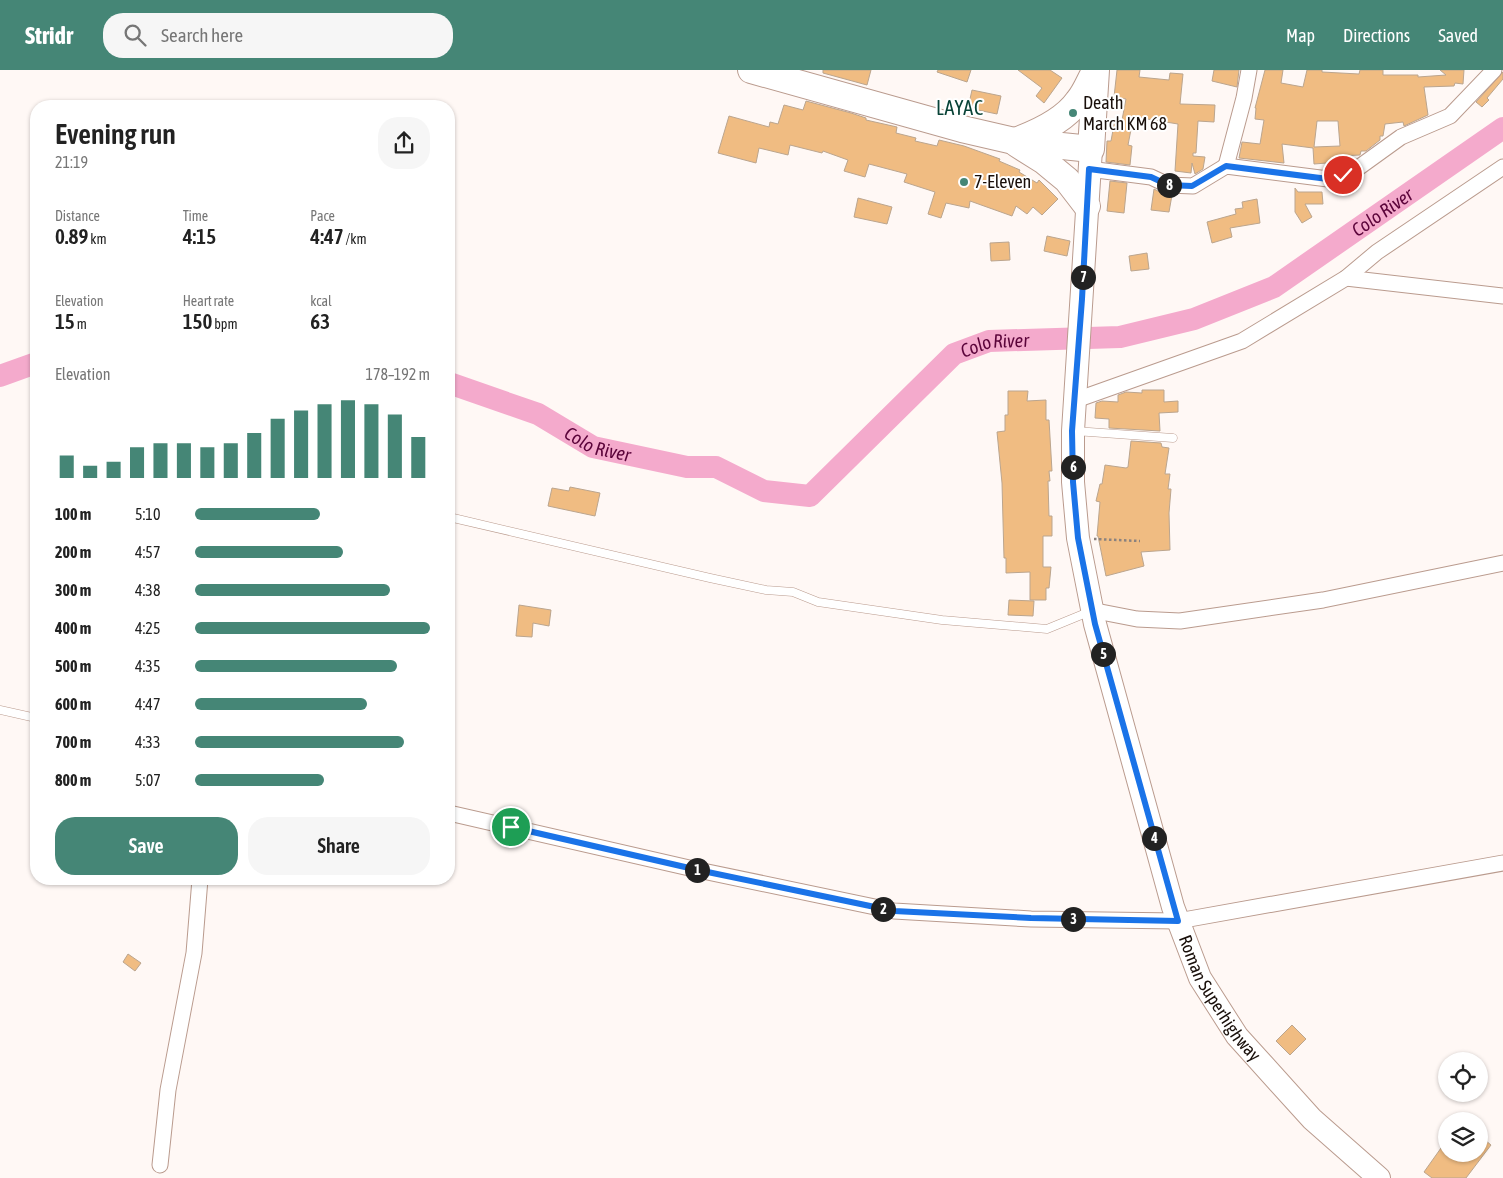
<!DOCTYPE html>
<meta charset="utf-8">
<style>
body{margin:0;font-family:"Asap Condensed",sans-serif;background:#f6f6f6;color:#222;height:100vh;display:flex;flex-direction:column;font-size:19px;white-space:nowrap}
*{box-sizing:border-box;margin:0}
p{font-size:16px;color:#767676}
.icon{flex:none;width:28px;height:28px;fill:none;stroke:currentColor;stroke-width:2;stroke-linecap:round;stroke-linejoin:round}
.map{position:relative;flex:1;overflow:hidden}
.sheet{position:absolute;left:30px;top:30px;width:425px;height:785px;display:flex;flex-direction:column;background:#fff;border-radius:20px;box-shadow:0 1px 4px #0004}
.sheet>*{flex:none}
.fabs{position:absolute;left:1438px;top:982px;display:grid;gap:10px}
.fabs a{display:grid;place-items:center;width:50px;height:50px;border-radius:50%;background:#fff;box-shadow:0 1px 4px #0004;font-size:25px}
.pin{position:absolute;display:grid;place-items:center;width:42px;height:42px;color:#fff;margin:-21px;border:2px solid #fff;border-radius:50%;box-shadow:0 1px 5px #0007}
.km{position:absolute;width:25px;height:25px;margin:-12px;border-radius:50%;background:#222;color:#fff;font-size:14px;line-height:25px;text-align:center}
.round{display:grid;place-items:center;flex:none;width:52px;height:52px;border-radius:20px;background:#f6f6f6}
.headline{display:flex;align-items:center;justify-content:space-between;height:85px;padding:0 25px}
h1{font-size:28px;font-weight:600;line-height:38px}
.figures{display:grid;grid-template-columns:repeat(3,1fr);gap:8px;height:85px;padding:5px 25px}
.figures div{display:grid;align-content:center}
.figures b{font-size:21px;font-weight:600}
.figures small{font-size:14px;font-weight:400}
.figures p{font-size:14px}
.chart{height:140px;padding:10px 25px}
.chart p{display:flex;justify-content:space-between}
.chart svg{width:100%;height:90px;margin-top:5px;stroke:#458676;stroke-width:6}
.cta{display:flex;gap:10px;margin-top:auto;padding:10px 25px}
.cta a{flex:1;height:58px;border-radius:20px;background:#458676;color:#fff;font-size:20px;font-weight:600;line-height:58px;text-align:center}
.cta a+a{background:#f6f6f6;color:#222}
ul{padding:0 25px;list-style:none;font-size:16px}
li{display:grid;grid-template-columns:80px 60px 1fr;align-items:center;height:38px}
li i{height:12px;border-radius:6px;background:#458676}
header{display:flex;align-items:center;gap:30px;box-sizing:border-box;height:70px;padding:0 25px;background:#458676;color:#fff}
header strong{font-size:24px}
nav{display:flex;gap:28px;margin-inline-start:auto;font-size:18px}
.search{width:350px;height:45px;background:#f6f6f6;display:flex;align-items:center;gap:12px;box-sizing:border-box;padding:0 18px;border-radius:20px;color:#767676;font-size:19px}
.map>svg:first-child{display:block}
</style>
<header>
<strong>Stridr</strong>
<div class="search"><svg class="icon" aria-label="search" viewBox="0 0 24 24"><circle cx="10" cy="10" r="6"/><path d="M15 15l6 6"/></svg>Search here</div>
<nav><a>Map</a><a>Directions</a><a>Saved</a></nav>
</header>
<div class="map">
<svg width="1503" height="1108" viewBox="0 0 1503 1108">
<rect width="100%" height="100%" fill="#fff8f5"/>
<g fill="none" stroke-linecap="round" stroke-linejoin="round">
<g stroke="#f4aacc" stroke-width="22">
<polyline points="0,306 36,293"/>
<path id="s1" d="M449,313L538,344L593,377L687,397H716L764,421L810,426L954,284L989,271L1120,267L1194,249L1274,217L1503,58"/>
</g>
</g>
<g fill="#f0bc82" stroke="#bba58e" fill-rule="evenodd">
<polygon points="823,0 871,0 867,15 823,3"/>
<polygon points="938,0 971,0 967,12 937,2"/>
<polygon points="1018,0 1050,0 1062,8 1044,33 1036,26 1042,18"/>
<polygon points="1117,0 1140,0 1139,7 1169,10 1170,3 1183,4 1180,34 1215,35 1214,52 1198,51 1196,83 1193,83 1193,86 1205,87 1203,99 1195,104 1192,93 1191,103 1175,101 1178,54 1141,48 1141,50 1133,49 1128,75 1132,76 1130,95 1106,92 1107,71 1111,71 1115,49 1122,50 1126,29 1114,27"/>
<polygon points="1214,0 1239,0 1237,17 1212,11"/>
<path d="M1265,0H1283L1281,13L1303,17L1307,0H1322V2L1359,4L1360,0H1383V5H1418V7L1446,5L1440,0H1464L1463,14L1455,13L1454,16L1424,17L1428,45L1404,56L1403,52L1385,54L1383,66H1380V70L1366,81H1361L1360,85L1340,86V92L1314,94L1313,78L1282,74L1284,93L1239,88L1242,72L1260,74L1264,50L1255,49L1256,38H1255ZM1317,51H1338L1340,76L1314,77Z"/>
<polygon points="1503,2 1503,9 1487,28 1489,30 1482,37 1476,32"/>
<polygon points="972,20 1001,26 997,44 968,38"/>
<polygon points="806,31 851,43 866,48 866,50 897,57 896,63 916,68 915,71 937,76 939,70 964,76 1000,89 999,91 1020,100 1019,102 1037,113 1039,110 1058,129 1042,145 1033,137 1027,144 1016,136 1012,146 970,131 969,138 946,133 941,148 928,144 935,122 904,112 907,104 869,94 865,107 844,101 848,90 823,81 822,83 790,75 788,85 759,78 756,93 718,83 729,46 769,57 770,52 778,54 784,35 803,40"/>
<polygon points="1110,111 1127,113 1124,143 1107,141"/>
<polygon points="1295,118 1298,122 1322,122 1323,134 1305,134 1312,147 1302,153 1295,142"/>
<polygon points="1154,119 1164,124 1172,125 1169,142 1151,140"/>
<polygon points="858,128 892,137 887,154 854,147"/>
<polygon points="1257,129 1260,153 1230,158 1232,167 1212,173 1207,152 1236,144 1235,139 1243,138 1242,132"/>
<polygon points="1047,166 1070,171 1067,186 1044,181"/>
<polygon points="1009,172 1010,190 991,191 990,173"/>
<polygon points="1147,183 1149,199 1131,201 1129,186"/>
<polygon points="1142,320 1164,320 1164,332 1178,331 1178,342 1159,343 1160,361 1109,358 1109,349 1095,348 1096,333 1102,331 1118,332 1118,325 1126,322 1142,323"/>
<polygon points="1008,321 1028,321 1027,331 1046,330 1046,350 1049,350 1052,401 1049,401 1050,411 1048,411 1049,446 1052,446 1052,466 1043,466 1043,497 1051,497 1049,518 1046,518 1046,530 1030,530 1030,502 1006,503 1006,488 1004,488 1002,413 997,362 1005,361 1005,345 1008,345"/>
<polygon points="1131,371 1161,373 1162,377 1169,378 1165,404 1170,404 1168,419 1171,419 1169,443 1170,480 1141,482 1144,496 1106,506 1098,466 1097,466 1100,432 1096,431 1100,414 1102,414 1105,395 1126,398 1128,397"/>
<polygon points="570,417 600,423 595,446 548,436 552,418 569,421"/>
<polygon points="1009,530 1034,531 1033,546 1008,545"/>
<polygon points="519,535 551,540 549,556 533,553 532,567 516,566"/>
<polygon points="128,884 141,893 135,901 123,892"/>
<polygon points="1292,955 1306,969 1290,985 1276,971"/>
<polygon points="1479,1065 1491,1075 1466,1108 1432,1108 1424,1102 1446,1071 1446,1084 1479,1084"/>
</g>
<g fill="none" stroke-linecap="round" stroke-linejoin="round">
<g stroke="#ba9b8e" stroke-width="9">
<g id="lane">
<polyline points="1075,361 1173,368"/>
<polyline points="449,447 710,508 766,520 793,522 818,532 942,550 1047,559 1091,541"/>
<polyline points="0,640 36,648"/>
</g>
</g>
<g stroke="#ba9b8e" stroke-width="17">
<g id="street">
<polyline points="1226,96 1244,28 1249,0"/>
<polyline points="1089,99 1151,107 1168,115 1193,116 1226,96 1328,109 1343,105 1358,98 1401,67 1450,46 1494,0"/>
<polyline points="1346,208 1503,226"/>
<polyline points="1076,330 1242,271 1346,208 1377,182 1503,97"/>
<polyline points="1101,542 1137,549 1180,551 1323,530 1503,493"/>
<polyline points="449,743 698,800 894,841 1031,849 1178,851 1503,793"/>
<polyline points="160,1095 168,1020 194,883 200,809"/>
</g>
</g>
<g stroke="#ba9b8e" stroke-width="24">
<g id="primary">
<path id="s2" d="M1091,79L1073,361V412L1078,468L1095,554L1173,837L1200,908L1237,966L1312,1049L1379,1108"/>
</g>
</g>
<g stroke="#ba9b8e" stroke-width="28">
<g id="highway">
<polyline points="751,0 962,59 1014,71 1091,79 1096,0"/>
<path d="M1015,71C1037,63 1064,51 1078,31C1085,23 1089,12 1094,3"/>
<polyline points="1017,74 1044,91 1067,110 1087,136"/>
</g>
</g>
<polyline stroke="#8b827e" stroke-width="2.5" stroke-dasharray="2.5 2.5" stroke-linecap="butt" points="1094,469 1140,471"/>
<use href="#lane" stroke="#fff" stroke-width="8"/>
<use href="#street" stroke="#fff" stroke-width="15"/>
<use href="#primary" stroke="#fff" stroke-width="22"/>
<use href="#highway" stroke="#fff" stroke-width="26"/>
</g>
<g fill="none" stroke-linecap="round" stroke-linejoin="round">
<g stroke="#fff" stroke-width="10">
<polyline id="route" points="511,757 698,800 894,841 1031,848 1178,851 1095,554 1078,468 1073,412 1072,361 1082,229 1089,99 1151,107 1168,115 1192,116 1226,96 1328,109 1343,105"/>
</g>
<use href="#route" stroke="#1a73e8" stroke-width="6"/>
</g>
<g fill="#458676" stroke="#fff" stroke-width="2">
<circle cx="1073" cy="43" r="5"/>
<circle cx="964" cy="112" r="5"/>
</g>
<g text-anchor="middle" stroke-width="4" stroke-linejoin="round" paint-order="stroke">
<g font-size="18" fill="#190f0a" stroke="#fff" text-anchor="start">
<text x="1083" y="39">Death<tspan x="1083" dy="21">March KM 68</tspan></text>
<text x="974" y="118">7-Eleven</text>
</g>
<g font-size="18" fill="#190f0a" stroke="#fff">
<text dy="6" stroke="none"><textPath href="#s2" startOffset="874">Roman Superhighway</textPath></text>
</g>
<g font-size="19" font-style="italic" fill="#5b043a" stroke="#fff">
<text dy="7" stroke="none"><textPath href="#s1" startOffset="1048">Colo River</textPath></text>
<text dy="7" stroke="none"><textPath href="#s1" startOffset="628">Colo River</textPath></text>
<text dy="7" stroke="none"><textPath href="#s1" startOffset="162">Colo River</textPath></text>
</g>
<g font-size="20" letter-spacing="1" fill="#094337" stroke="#fff">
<text x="960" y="45">LAYAC</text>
</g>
</g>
</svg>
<div class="fabs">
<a><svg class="icon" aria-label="locate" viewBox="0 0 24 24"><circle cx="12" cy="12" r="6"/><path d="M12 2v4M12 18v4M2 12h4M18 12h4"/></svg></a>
<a><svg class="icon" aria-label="layers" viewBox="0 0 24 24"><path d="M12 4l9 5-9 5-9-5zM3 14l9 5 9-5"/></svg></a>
</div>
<div class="pin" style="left:511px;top:757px;background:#1e9e55"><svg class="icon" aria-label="arrive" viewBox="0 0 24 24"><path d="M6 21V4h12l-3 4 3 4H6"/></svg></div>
<div class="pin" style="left:1343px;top:105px;background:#d93025"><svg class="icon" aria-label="check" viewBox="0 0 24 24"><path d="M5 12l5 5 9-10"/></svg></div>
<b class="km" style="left:697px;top:800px">1</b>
<b class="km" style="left:883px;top:839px">2</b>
<b class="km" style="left:1073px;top:849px">3</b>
<b class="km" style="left:1154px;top:768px">4</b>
<b class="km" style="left:1103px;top:584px">5</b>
<b class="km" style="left:1073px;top:397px">6</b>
<b class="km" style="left:1083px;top:207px">7</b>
<b class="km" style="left:1169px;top:115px">8</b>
<section class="sheet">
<div class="headline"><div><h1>Evening run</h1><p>21:19</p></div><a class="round"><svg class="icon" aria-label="share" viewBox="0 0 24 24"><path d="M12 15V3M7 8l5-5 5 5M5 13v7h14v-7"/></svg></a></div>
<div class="figures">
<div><p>Distance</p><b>0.89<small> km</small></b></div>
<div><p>Time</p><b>4:15</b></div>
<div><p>Pace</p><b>4:47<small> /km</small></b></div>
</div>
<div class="figures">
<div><p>Elevation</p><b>15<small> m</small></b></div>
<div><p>Heart rate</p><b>150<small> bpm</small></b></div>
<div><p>kcal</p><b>63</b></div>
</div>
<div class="chart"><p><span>Elevation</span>178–192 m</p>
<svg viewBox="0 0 160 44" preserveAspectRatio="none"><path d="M5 44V33M15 44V38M25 44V36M35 44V29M45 44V27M55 44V27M65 44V29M75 44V27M85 44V22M95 44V15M105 44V11M115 44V8M125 44V6M135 44V8M145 44V13M155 44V24"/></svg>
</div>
<ul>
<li><b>100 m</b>5:10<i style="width:53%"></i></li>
<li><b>200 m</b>4:57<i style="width:63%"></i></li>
<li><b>300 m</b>4:38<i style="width:83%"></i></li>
<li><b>400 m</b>4:25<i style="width:100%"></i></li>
<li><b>500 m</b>4:35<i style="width:86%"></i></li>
<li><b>600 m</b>4:47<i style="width:73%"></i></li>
<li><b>700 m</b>4:33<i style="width:89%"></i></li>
<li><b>800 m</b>5:07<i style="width:55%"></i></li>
</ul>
<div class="cta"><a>Save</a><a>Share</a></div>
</section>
</div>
